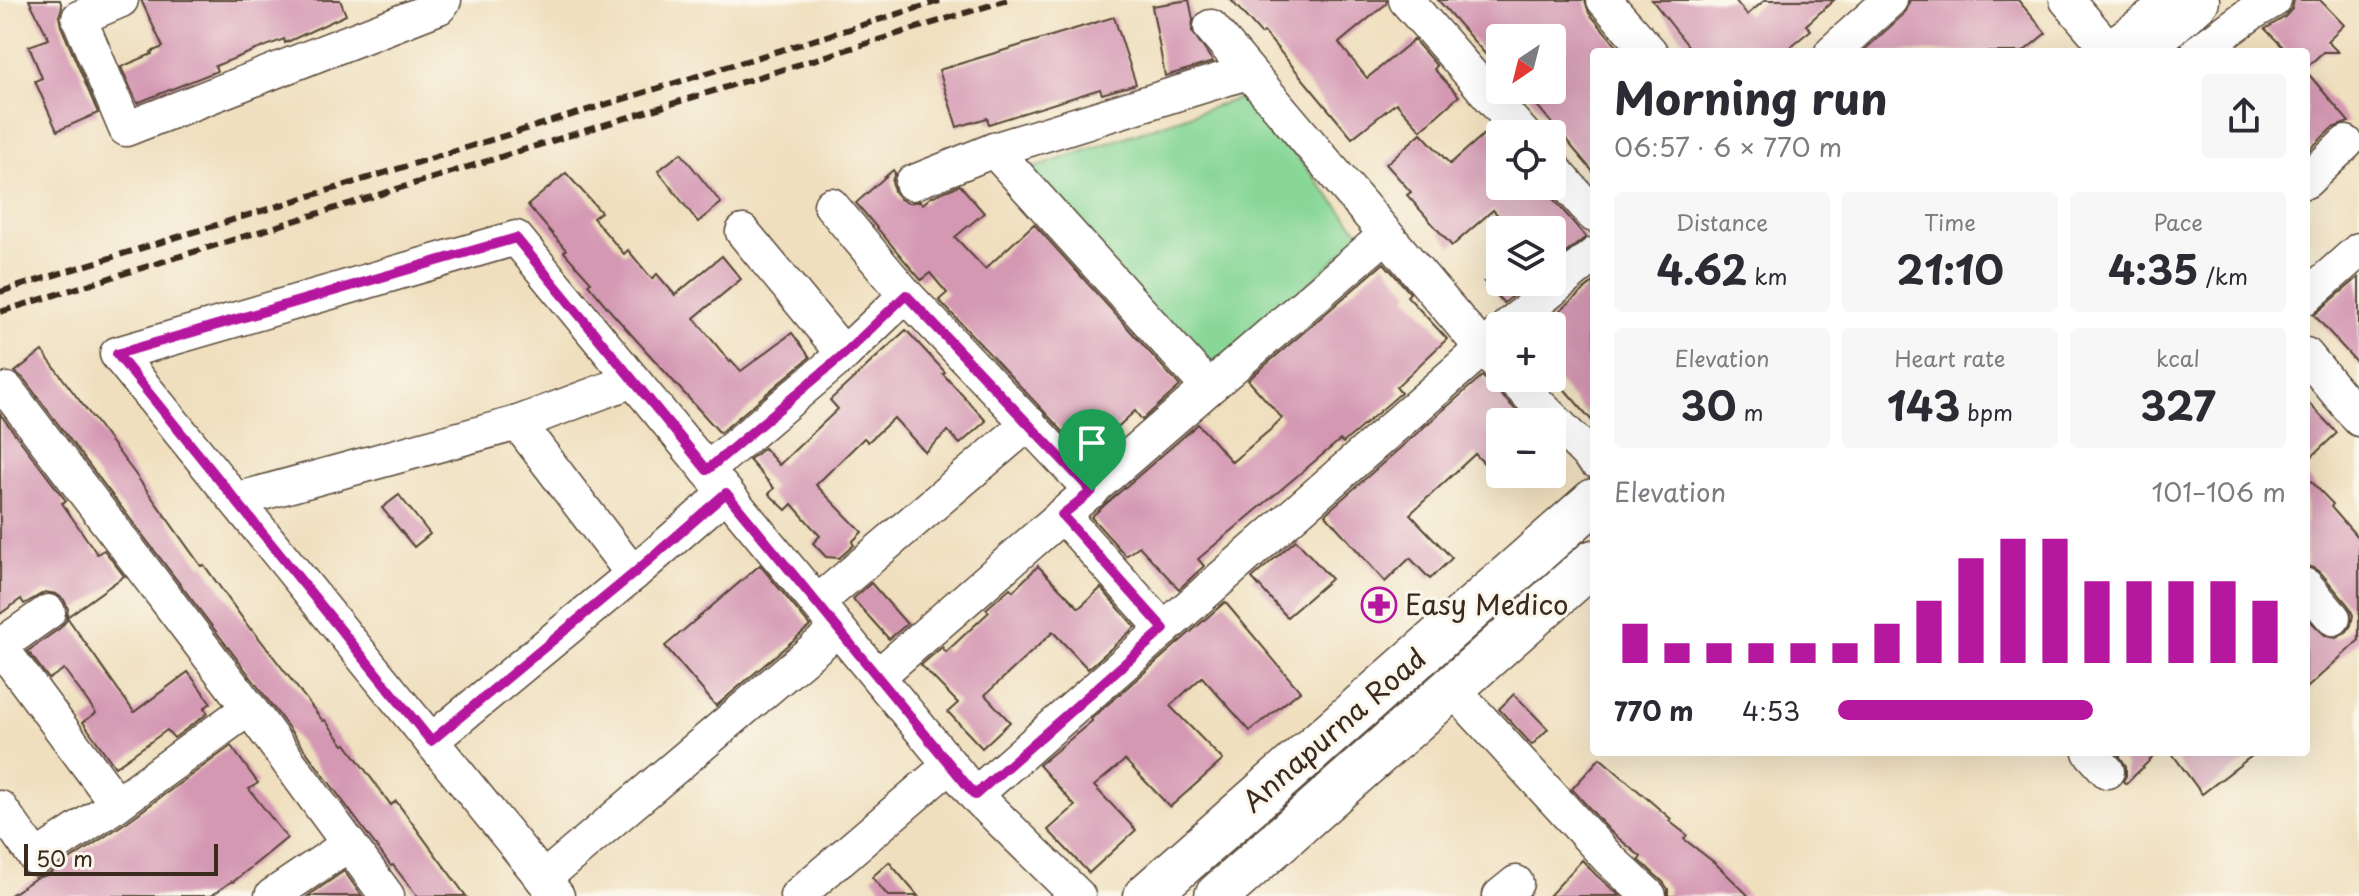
<!DOCTYPE html>
<meta charset="utf-8">
<style>
body{margin:0;font-family:"Playpen Sans",sans-serif;background:#f7f7f7;color:#2b2b33;height:100vh;display:flex;flex-direction:column;font-size:30px;white-space:nowrap}
*{box-sizing:border-box;margin:0}
p{font-size:26px;color:#7c7c81}
.icon{flex:none;width:44px;height:44px;fill:none;stroke:currentColor;stroke-width:2;stroke-linecap:round;stroke-linejoin:round}
.map{position:relative;flex:1;overflow:hidden}
.panel{position:absolute;left:1590px;top:48px;width:720px;height:708px;display:flex;flex-direction:column;background:#fff;border-radius:8px;box-shadow:0 8px 32px #0002}
.panel>*{flex:none}
.needle{width:52px;rotate:215deg}
.buttons{position:absolute;left:1486px;top:24px;display:grid;gap:16px}
.buttons a{display:grid;place-items:center;width:80px;height:80px;border-radius:8px;background:#fff;box-shadow:0 8px 32px #0002;font-size:40px}
.scale{position:absolute;left:24px;bottom:20px;width:194px;box-sizing:border-box;padding-left:8px;border:4px solid #3b2a1e;border-top:0;font-size:22px;line-height:28px;white-space:nowrap;color:#3b2a1e;-webkit-text-stroke:6px #fbf7ec;paint-order:stroke}
.pin{position:absolute;display:grid;place-items:center;width:68px;height:68px;color:#fff;margin:-82px -34px;border-radius:50% 50% 50% 0;rotate:-45deg;box-shadow:0 0 8px #0007}
.pin .icon{rotate:45deg}
.round{display:grid;place-items:center;flex:none;width:84px;height:84px;border-radius:8px;background:#f7f7f7}
.headline{display:flex;align-items:center;justify-content:space-between;height:136px;padding:0 24px}
h1{font-size:44px;font-weight:700;line-height:60px}
.metrics{display:grid;grid-template-columns:repeat(3,1fr);gap:12px;height:136px;padding:8px 24px}
.metrics div{display:grid;align-content:center;border-radius:8px;background:#f7f7f7;text-align:center}
.metrics b{font-size:40px;font-weight:700}
.metrics small{font-size:22px;font-weight:400}
.metrics p{font-size:22px}
.chart{height:224px;padding:16px 24px}
.chart p{display:flex;justify-content:space-between}
.chart svg{width:100%;height:144px;margin-top:8px;stroke:#b5179e;stroke-width:6}
ul{padding:0 24px;list-style:none;font-size:26px}
li{display:grid;grid-template-columns:128px 96px 1fr;align-items:center;height:60px}
li i{height:20px;border-radius:10px;background:#b5179e}
.map>svg:first-child{display:block}
</style>
<div class="map">
<svg width="2359" height="896" viewBox="0 0 2359 896">
<rect width="100%" height="100%" fill="#fbf7ec"/>
<filter id="ink" filterUnits="userSpaceOnUse"><feTurbulence type="fractalNoise" baseFrequency=".0125" numOctaves="2"/><feDisplacementMap in="SourceGraphic" scale="16" xChannelSelector="R" yChannelSelector="G"/><feConvolveMatrix kernelMatrix="1 2 1 2 8 2 1 2 1" color-interpolation-filters="sRGB"/></filter>
<filter id="wash" filterUnits="userSpaceOnUse"><feTurbulence type="fractalNoise" baseFrequency=".006" numOctaves="4" result="noise"/><feDisplacementMap in="SourceGraphic" scale="32" xChannelSelector="R" yChannelSelector="G"/><feGaussianBlur stdDeviation="1.8" result="paint"/><feColorMatrix in="noise" values="0 0 0 0 0 0 0 0 0 0 0 0 0 0 0 0 0 1.4 0 .05"/><feComposite in="paint" operator="in"/></filter>
<g filter="url(#wash)">
<rect width="100%" height="100%" fill="#efdfbe"/>
<polygon fill="#88d797" stroke="#62805a" stroke-width="2" points="1246,96 1362,235 1209,373 1022,172"/>
<g id="blocks">
<g fill="#d498b2">
<polygon points="29,0 60,0 62,7 59,16 61,26 98,113 57,131 35,81 42,78 29,46 49,39"/>
<polygon points="141,0 340,0 346,15 285,43 284,39 215,66 217,71 137,103 121,67 152,54 151,52 163,47"/>
<polygon points="1189,0 1193,19 1192,31 1213,62 1165,76 1152,6"/>
<polygon points="1231,0 1387,0 1386,4 1339,43 1367,78 1414,40 1437,66 1434,69 1459,96 1421,130 1396,103 1352,138 1264,32 1261,34"/>
<polygon points="1438,0 1585,0 1589,13 1622,52 1594,52 1594,173 1524,90 1552,90 1552,38 1500,38 1500,71"/>
<polygon points="1652,0 1735,0 1747,15 1765,0 1834,0 1806,25 1811,30 1784,52 1693,52"/>
<polygon points="1910,0 2018,0 2046,33 2023,52 1862,52 1903,15"/>
<polygon points="2294,0 2320,0 2344,25 2327,41 2338,52 2323,52 2306,68 2306,52 2288,52 2265,29 2285,17 2292,9"/>
<polygon points="1114,17 1136,84 1102,94 1100,89 989,124 987,118 957,127 939,70"/>
<polygon points="2306,71 2349,122 2332,128 2306,153"/>
<polygon points="1491,128 1500,138 1500,186 1542,186 1586,237 1552,264 1552,230 1511,230 1493,210 1452,246 1407,195 1411,192 1386,164 1421,133 1450,164"/>
<polygon points="681,153 721,203 698,222 658,171"/>
<polygon points="893,170 895,173 892,181 894,191 900,199 908,203 920,201 923,204 931,197 960,185 984,213 955,237 985,269 1034,224 1180,386 1142,420 1135,411 1086,456 939,300 947,293 930,273 921,280 856,203"/>
<polygon points="566,173 601,212 593,218 624,254 628,250 652,279 657,274 675,295 722,256 741,279 694,318 730,362 731,360 741,371 792,333 810,357 720,433 612,313 588,284 591,282 564,252 566,250 528,205"/>
<polygon points="1384,263 1410,293 1407,296 1447,339 1396,387 1401,393 1343,443 1340,440 1198,559 1204,566 1179,589 1139,546 1126,556 1091,517 1198,424 1232,462 1270,430 1282,418 1248,380"/>
<polygon points="2359,277 2359,365 2314,315"/>
<polygon points="1484,282 1530,282 1504,303"/>
<polygon points="1594,282 1594,423 1552,375 1552,317"/>
<polygon points="906,330 945,372 943,374 986,421 960,444 948,431 925,452 894,418 868,442 864,438 816,485 862,532 852,542 854,545 839,558 826,557 813,543 820,536 792,504 786,510 769,494 774,488 749,460 764,448 779,465 838,409 830,400"/>
<polygon points="42,351 133,471 201,566 204,565 251,630 252,629 323,721 325,720 344,745 346,744 391,805 396,801 466,896 417,896 393,865 391,866 265,696 23,378 15,372"/>
<polygon points="1482,376 1528,422 1500,422 1500,480 1475,454 1410,514 1452,558 1430,579 1410,558 1385,582 1325,514"/>
<polygon points="2306,400 2337,433 2306,462"/>
<polygon points="0,414 66,501 62,503 97,554 104,550 124,576 67,617 134,712 188,672 211,703 204,708 208,713 174,738 167,730 115,767 83,722 96,713 64,669 49,679 28,651 60,628 66,621 68,609 64,600 56,594 45,592 24,604 21,599 0,614"/>
<polygon points="2306,476 2333,504 2331,507 2359,539 2359,640 2306,689 2306,617 2326,636 2336,638 2346,633 2351,625 2353,615 2348,605 2321,573 2313,568 2306,566"/>
<polygon points="399,495 430,534 414,547 382,508"/>
<polygon points="1296,540 1331,579 1287,617 1252,578"/>
<polygon points="760,565 810,626 716,706 665,646"/>
<polygon points="1038,566 1079,608 1101,588 1135,627 1088,669 1053,632 985,695 1010,722 982,748 948,712 958,703 921,665 942,647 946,652 989,612 986,609 1010,588 1013,591"/>
<polygon points="871,583 907,624 889,639 853,599"/>
<polygon points="1225,602 1300,691 1250,731 1202,677 1170,706 1223,760 1170,807 1125,760 1094,786 1136,830 1089,873 1048,830 1075,806 1039,765 1092,721 1091,719"/>
<polygon points="1514,694 1548,729 1532,745 1499,709"/>
<polygon points="231,746 258,783 249,789 287,838 233,882 232,881 211,896 9,896 36,878 47,875 128,821"/>
<polygon points="2117,752 2158,752 2126,784 2123,781 2126,776 2126,766"/>
<polygon points="2171,752 2257,752 2202,794"/>
<polygon points="1600,758 1671,819 1669,821 1687,835 1684,839 1715,863 1749,896 1668,896 1668,889 1663,882 1639,860 1641,857 1610,831 1572,789"/>
<polygon points="1582,860 1595,874 1620,896 1549,896"/>
<polygon points="889,862 918,896 888,896 872,877"/>
<polygon points="344,871 362,896 308,896"/>
</g>
</g>
</g>
<g filter="url(#ink)">
<use href="#blocks" fill-opacity="0" stroke="#564536" stroke-width="2"/>
<g fill="none" stroke-linecap="round" stroke-linejoin="round">
<g stroke="#564536" stroke-width="37">
<g id="minor">
<polyline points="121,0 79,18 126,129 439,7 444,0"/>
<polyline points="1406,0 1523,134"/>
<polyline points="1604,0 1650,52"/>
<polyline points="2067,0 2108,48"/>
<polyline points="1211,27 1482,348 1500,366"/>
<polyline points="1832,52 1890,0"/>
<polyline points="2103,52 2158,12"/>
<polyline points="2198,52 2250,14 2274,0"/>
<polyline points="994,150 1208,387"/>
<polyline points="1552,167 1594,215"/>
<polyline points="2306,181 2346,143"/>
<polyline points="912,183 994,150 1247,72"/>
<polyline points="831,205 906,295 1092,491"/>
<polyline points="743,232 844,354"/>
<polyline points="2306,297 2359,250"/>
<polyline points="1508,326 1594,255"/>
<polyline points="2306,355 2359,419"/>
<polyline points="1512,378 1594,460"/>
<polyline points="0,392 7,390 249,708 387,896"/>
<polyline points="518,423 633,574"/>
<polyline points="707,470 844,354 906,295"/>
<polyline points="236,500 518,423 633,380"/>
<polyline points="1062,515 1164,629"/>
<polyline points="2306,586 2333,618"/>
<polyline points="817,603 1029,423"/>
<polyline points="0,646 117,804"/>
<polyline points="0,646 48,612"/>
<path d="M878,676C1047,529 1215,381 1386,235"/>
<polyline points="1453,689 1609,859 1649,896"/>
<polyline points="431,741 633,574 726,493"/>
<polyline points="2090,752 2107,771"/>
<polyline points="975,795 1500,333"/>
<polyline points="0,808 36,858 117,804 249,708"/>
<polyline points="543,879 838,629"/>
<polyline points="272,896 349,844"/>
<polyline points="557,896 117,354 516,238 975,795 1078,896"/>
<polyline points="797,896 950,765"/>
<polyline points="1500,896 1516,883"/>
</g>
</g>
<g stroke="#564536" stroke-width="47">
<g id="major">
<polyline points="2137,52 2197,0"/>
<polyline points="1146,896 1594,501"/>
<polyline points="1217,896 1594,562"/>
</g>
</g>
<use href="#minor" stroke="#fff" stroke-width="34"/>
<use href="#major" stroke="#fff" stroke-width="44"/>
<g stroke="#3b2a1e" stroke-width="6" stroke-dasharray="12 6" stroke-linecap="butt">
<polyline points="0,292 943,0"/>
<polyline points="0,312 1007,0"/>
</g>
</g>
</g>
<g fill="none" stroke-linecap="round" stroke-linejoin="round" filter="url(#ink)">
<g stroke="#fff" stroke-width="16">
<polygon id="route" points="516,238 707,470 844,354 906,295 1092,491 1062,515 1164,629 975,795 726,493 633,574 431,741 117,354"/>
</g>
<use href="#route" stroke="#b5179e" stroke-width="10"/>
</g>
<defs>
<g id="pharmacy-ring" transform="scale(1.8)"><circle r="9.5" fill="#fbf7ec" stroke="#b5179e" stroke-width="1.5"/><path d="M-2-6h4v4h4v4h-4v4h-4v-4h-4v-4h4Z" fill="#b5179e"/></g>
</defs>
<g fill-rule="evenodd">
<use href="#pharmacy-ring" x="1379" y="605"/>
</g>
<g text-anchor="middle" stroke-width="6" stroke-linejoin="round" paint-order="stroke">
<g font-size="28" fill="#3b2a1e" stroke="#fbf7ec" text-anchor="start">
<text x="1405" y="615">Easy Medico</text>
</g>
<g font-size="28" fill="#3b2a1e" stroke="#fbf7ec">
<text transform="translate(1334 730) rotate(-41)" y="10">Annapurna Road</text>
</g>
</g>
</svg>
<div class="buttons">
<a><svg class="needle" viewBox="-14 -14 28 28"><path d="M0-13l5 13h-10z" fill="#e53935"/><path d="M0 13l5-13h-10z" fill="#7c7c81"/></svg></a>
<a><svg class="icon" aria-label="locate" viewBox="0 0 24 24"><circle cx="12" cy="12" r="6"/><path d="M12 2v4M12 18v4M2 12h4M18 12h4"/></svg></a>
<a><svg class="icon" aria-label="layers" viewBox="0 0 24 24"><path d="M12 4l9 5-9 5-9-5zM3 14l9 5 9-5"/></svg></a>
<a>+</a>
<a>−</a>
</div>
<div class="scale">50 m</div>
<div class="pin" style="left:1092px;top:491px;background:#1e9e55"><svg class="icon" aria-label="arrive" viewBox="0 0 24 24"><path d="M6 21V4h12l-3 4 3 4H6"/></svg></div>
<section class="panel">
<div class="headline"><div><h1>Morning run</h1><p>06:57 · 6 × 770 m</p></div><a class="round"><svg class="icon" aria-label="share" viewBox="0 0 24 24"><path d="M12 15V3M7 8l5-5 5 5M5 13v7h14v-7"/></svg></a></div>
<div class="metrics">
<div><p>Distance</p><b>4.62<small> km</small></b></div>
<div><p>Time</p><b>21:10</b></div>
<div><p>Pace</p><b>4:35<small> /km</small></b></div>
</div>
<div class="metrics">
<div><p>Elevation</p><b>30<small> m</small></b></div>
<div><p>Heart rate</p><b>143<small> bpm</small></b></div>
<div><p>kcal</p><b>327</b></div>
</div>
<div class="chart"><p><span>Elevation</span>101–106 m</p>
<svg viewBox="0 0 160 44" preserveAspectRatio="none"><path d="M5 44V32M15 44V38M25 44V38M35 44V38M45 44V38M55 44V38M65 44V32M75 44V25M85 44V12M95 44V6M105 44V6M115 44V19M125 44V19M135 44V19M145 44V19M155 44V25"/></svg>
</div>
<ul>
<li><b>770 m</b>4:53<i style="width:57%"></i></li>
</ul>
</section>
</div>
